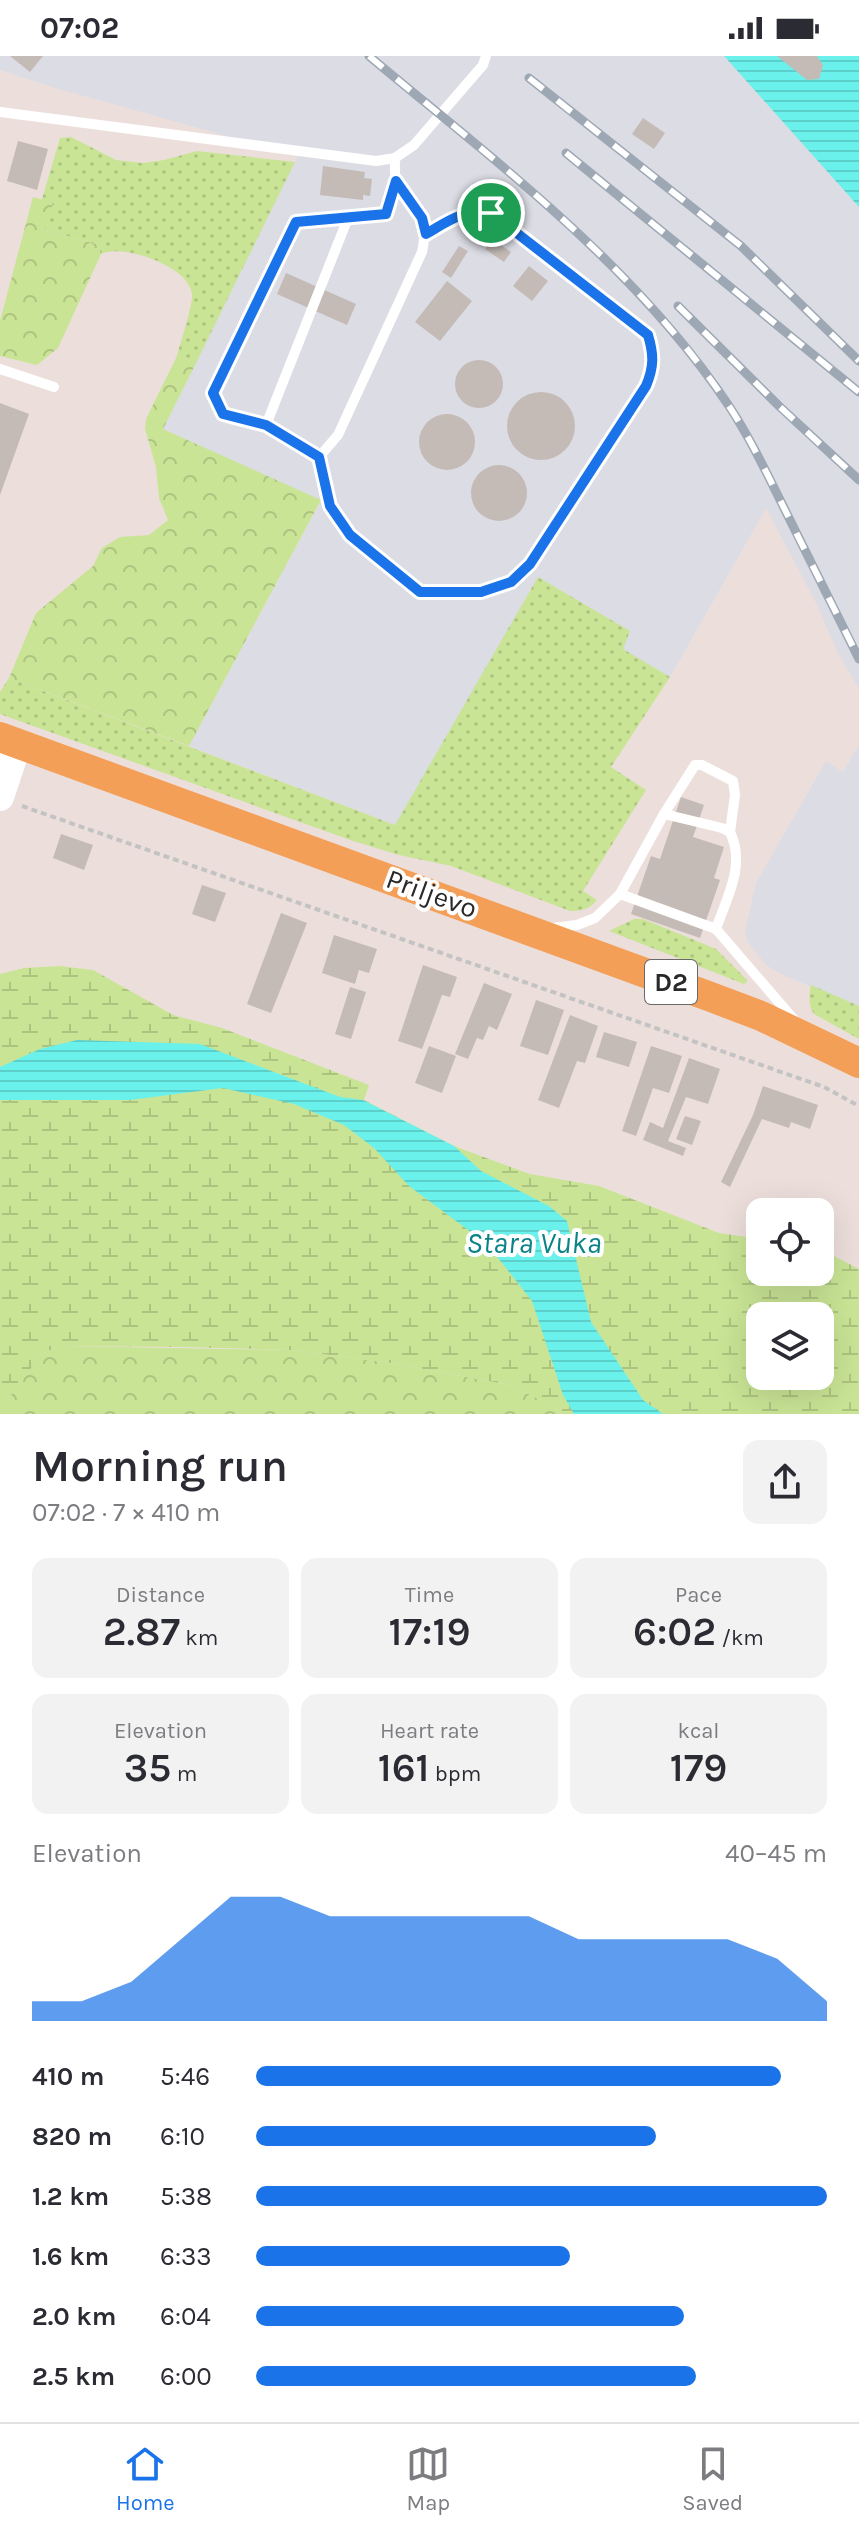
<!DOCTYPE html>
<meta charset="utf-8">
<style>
body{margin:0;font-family:Karla,sans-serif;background:#f2f2f3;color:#2b2b33;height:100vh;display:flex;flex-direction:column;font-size:30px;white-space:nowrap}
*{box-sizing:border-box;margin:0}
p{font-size:26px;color:#7c7c81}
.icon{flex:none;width:44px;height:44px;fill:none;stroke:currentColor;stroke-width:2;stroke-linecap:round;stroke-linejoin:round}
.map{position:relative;height:1358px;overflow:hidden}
.sheet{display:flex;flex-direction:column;background:#fff;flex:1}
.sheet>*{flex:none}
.controls{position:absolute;left:746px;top:1142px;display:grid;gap:16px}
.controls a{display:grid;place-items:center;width:88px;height:88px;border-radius:16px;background:#fff;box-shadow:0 8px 32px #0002;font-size:40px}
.pin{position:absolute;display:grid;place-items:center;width:68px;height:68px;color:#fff;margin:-34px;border:4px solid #fff;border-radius:50%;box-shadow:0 2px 8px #0007}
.round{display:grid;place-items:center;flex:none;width:84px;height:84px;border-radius:16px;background:#f2f2f3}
.headline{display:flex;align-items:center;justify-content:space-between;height:136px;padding:0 32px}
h1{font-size:44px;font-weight:600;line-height:60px}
.figures{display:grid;grid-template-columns:repeat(3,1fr);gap:12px;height:136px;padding:8px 32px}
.figures div{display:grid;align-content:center;border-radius:16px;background:#f2f2f3;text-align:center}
.figures b{font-size:40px;font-weight:600}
.figures small{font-size:22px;font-weight:400}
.figures p{font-size:22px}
.chart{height:224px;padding:16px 32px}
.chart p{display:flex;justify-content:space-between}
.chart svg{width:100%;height:144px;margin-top:8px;fill:#1a73e8;opacity:.7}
ul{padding:0 32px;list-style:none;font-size:26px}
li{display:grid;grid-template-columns:128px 96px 1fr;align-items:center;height:60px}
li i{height:20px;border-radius:10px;background:#1a73e8}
.status{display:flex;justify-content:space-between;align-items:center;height:56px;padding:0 40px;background:#fff;direction:ltr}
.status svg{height:22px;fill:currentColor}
.tabs{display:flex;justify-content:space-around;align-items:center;height:112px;border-top:2px solid #e1e1e2;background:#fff;font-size:22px;color:#7c7c81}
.tabs a{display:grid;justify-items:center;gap:4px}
.tabs .current{color:#1a73e8}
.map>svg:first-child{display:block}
</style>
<div class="status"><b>07:02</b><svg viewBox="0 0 49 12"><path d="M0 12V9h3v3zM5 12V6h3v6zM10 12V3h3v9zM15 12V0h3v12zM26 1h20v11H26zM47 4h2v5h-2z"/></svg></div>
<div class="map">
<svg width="859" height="1358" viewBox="0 0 859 1358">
<defs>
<pattern id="grass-dots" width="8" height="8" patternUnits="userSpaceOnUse" patternTransform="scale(2)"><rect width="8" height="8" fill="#c9e495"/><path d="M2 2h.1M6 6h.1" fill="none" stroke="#adc480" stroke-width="1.8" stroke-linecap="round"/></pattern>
<pattern id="forest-crowns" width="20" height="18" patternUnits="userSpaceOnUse" patternTransform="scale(2)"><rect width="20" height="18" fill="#c9e495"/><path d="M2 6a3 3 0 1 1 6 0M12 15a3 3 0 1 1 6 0" fill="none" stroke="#adc480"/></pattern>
<pattern id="wetland-marsh" width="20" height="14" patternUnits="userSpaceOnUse" patternTransform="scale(2)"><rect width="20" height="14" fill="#c9e495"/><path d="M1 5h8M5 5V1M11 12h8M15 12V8" fill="none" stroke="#adc480"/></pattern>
<pattern id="water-rules" width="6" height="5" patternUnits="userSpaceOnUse" patternTransform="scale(2)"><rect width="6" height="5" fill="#6af1eb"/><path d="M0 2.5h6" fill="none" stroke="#5ccfca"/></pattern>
</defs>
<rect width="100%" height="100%" fill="#ecdfdb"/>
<g fill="#dbdce4">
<polygon points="0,0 724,0 859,151 859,633 837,595 815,545 766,452 670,621 622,593 630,575 538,521 396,769 189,690 321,445 163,373 298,100 52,31 0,14"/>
<polygon points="859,689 859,950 785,920 766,909 748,886 745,876 756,827 826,705 843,716"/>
</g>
<g fill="url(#grass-dots)">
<path d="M71,81L116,104L143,107L164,104L197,95L295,106L196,307L177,300C180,287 193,250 192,238C189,210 122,187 101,198L96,188L45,174L42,143L60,82Z"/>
<path d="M538,521L630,575L623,593L670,621L611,711L646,734L583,835L597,844C590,853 581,855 570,855L451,810L399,799L353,785L0,658V636L9,622L395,769Z"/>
<polygon points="634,863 643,863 716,893 747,924 746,927 744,928 609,875"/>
<path d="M811,929L859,950V983L814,958C808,949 809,939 811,929Z"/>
</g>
<g fill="url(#forest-crowns)">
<polygon points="33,141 53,146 45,174 96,188 101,198 58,292 37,309 0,300 0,265"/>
<polygon points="177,300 196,307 163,373 321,444 189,690 9,622 36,557 93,510 102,492 120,481 149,479 168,464 159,442 156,411 145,373 146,363"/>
<polygon points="60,1290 292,1294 391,1307 510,1329 553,1350 561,1358 0,1358 0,1348 15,1335 41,1298"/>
</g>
<path fill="url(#wetland-marsh)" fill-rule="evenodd" d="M60,910L93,914L173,959L222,972L369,1029L364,1044L454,1090L530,1118L599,1130L719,1177L760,1183V1216H820V1193L859,1213V1358H561L553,1350L510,1329L391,1307L292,1294L184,1291L60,1290L41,1298L15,1335L0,1348V918L24,912ZM760,1260H820V1320H760Z"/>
<g fill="url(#water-rules)">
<polygon points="724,0 859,0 859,151"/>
<polygon points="77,984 200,988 340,1041 363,1044 454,1090 481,1115 549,1150 567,1165 591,1266 643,1344 663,1358 574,1358 563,1339 532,1245 487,1188 409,1130 374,1092 344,1069 294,1048 223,1032 130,1044 0,1044 0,1011 40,993"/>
</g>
<g fill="#c4bbb6">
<polygon points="10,0 43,0 30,16"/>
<polygon points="777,0 817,0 823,9 819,23 807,24"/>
<polygon points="643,62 665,77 654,93 632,78"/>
<polygon points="18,85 48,93 37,134 7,125"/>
<polygon points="323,110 365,116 364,122 372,123 370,140 363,139 363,144 320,139"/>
<polygon points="492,183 511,196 504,206 485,193"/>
<polygon points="459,190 468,195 451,222 442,216"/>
<polygon points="529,210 548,225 532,245 513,230"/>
<polygon points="286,217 356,248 347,269 277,238"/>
<polygon points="447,225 472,245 440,285 415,266"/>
<circle cx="479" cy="328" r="24"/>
<circle cx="541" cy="370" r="34"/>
<polygon points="0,347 29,358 0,439"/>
<circle cx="447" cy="386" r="28"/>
<circle cx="499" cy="437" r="28"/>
<polygon points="681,741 704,749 693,781 724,791 714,822 720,824 700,882 631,858 651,800 660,803"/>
<polygon points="61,778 93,789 84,814 53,802"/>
<polygon points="202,829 226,837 215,866 192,858"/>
<polygon points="281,857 307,867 271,957 247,948"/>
<polygon points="334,879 377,893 369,917 359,914 355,928 322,917"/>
<polygon points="423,909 457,921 450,941 442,939 422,993 398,985"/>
<polygon points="484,927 512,938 497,974 489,970 483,984 477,982 468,1003 455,998"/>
<polygon points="350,931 366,936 351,983 335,978"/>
<polygon points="536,944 564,954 548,999 520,990"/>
<polygon points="570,959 598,970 585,1007 577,1005 559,1052 538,1044"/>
<polygon points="604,976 637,986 629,1011 596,1001"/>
<polygon points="429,990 456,1000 442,1037 415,1027"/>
<polygon points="651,990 682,1000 669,1037 653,1032 636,1080 622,1075"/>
<polygon points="689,1002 720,1013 708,1048 686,1041 668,1085 686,1092 683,1100 643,1084 650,1066 663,1072"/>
<polygon points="763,1030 818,1049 810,1073 791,1066 789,1072 762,1063 730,1131 721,1126 753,1059"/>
<polygon points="685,1060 701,1065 692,1089 676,1083"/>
</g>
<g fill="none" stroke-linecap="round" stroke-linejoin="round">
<g stroke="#c3c3c3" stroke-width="4" stroke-dasharray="6 4" stroke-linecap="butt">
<path d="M322,415L330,450L350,479L420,536H481L511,526L530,508L646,330C654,311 654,299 648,279L491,157C471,155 457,159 440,170"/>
<polyline points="22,750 824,1031 859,1050"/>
</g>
<g stroke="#fff" stroke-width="10">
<polyline points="0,56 376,105 395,102 414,89 483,9 486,0"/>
<path d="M395,102C395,111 394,120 397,128C411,159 431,152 422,196L338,379L319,401L266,369L223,358L213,337L296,166L386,158L396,125"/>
<polyline points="0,313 54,331"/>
<polyline points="266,369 348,162"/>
<path d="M664,758L722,772L730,776C746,809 727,841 716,873L796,966"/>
<polyline points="620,838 716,873"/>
<polyline points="553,872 577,869 595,862 620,838 664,758 695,709 702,709 733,725 735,739 730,776"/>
</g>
<polyline stroke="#fff" stroke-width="28" points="0,741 18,687"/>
<polyline stroke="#f49f58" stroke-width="30" points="0,681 711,941 761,960 859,1007"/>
<g stroke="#9da8b4" stroke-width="9">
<g id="rail">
<path d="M369,0C497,107 635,209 729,350C752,385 770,424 789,462C812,509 836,556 859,603"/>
<polyline points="529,22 741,190 859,305"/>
<polyline points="566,97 859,336"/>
<polyline points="678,250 779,350 859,424"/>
</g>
</g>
<use href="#rail" stroke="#fff" stroke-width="6" stroke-dasharray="18" stroke-linecap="butt"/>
</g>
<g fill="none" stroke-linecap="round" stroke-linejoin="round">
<g stroke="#fff" stroke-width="16">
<path id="route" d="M396,125L422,162L426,178C450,164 462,154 491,157L648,279C654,299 654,311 646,330L530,508L511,526L481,536H420L350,479L330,450L319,401L266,369L223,358L213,337L296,166L386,158Z"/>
</g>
<use href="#route" stroke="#1a73e8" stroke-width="10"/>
</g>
<g text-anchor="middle" stroke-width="8" stroke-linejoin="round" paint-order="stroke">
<rect fill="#fff" stroke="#696969" stroke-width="2" x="645" y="904" width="52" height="44" rx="6"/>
<g font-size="26" font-weight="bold" fill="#292929">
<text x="671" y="935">D2</text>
</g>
<g font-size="28" fill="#292929" stroke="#fff">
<text transform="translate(432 837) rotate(20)" y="10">Priljevo</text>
</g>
<g font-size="30" font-style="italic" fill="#0b8387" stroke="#fff">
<text x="534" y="1197">Stara Vuka</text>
</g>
</g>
</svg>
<div class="controls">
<a><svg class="icon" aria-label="locate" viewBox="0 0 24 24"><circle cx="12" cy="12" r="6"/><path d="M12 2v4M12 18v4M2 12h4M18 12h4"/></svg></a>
<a><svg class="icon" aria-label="layers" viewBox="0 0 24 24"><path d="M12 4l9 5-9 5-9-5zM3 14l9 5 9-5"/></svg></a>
</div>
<div class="pin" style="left:491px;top:157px;background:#1e9e55"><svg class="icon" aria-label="arrive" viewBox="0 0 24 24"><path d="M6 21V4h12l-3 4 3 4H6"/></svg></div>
</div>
<section class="sheet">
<div class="headline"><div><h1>Morning run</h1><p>07:02 · 7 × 410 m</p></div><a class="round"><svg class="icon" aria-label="share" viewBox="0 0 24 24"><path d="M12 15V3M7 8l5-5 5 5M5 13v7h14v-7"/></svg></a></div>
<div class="figures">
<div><p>Distance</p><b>2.87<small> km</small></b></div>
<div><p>Time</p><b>17:19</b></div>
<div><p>Pace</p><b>6:02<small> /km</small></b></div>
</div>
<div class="figures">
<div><p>Elevation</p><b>35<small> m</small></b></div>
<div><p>Heart rate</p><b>161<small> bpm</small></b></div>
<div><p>kcal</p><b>179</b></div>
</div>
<div class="chart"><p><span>Elevation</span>40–45 m</p>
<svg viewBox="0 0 160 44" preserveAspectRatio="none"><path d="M0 44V38L10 38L20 32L30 19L40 6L50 6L60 12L70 12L80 12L90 12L100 12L110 19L120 19L130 19L140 19L150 25L160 38V44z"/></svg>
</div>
<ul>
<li><b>410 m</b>5:46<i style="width:92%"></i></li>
<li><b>820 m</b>6:10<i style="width:70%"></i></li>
<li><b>1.2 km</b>5:38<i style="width:100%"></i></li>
<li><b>1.6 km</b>6:33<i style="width:55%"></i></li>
<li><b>2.0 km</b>6:04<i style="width:75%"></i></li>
<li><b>2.5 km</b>6:00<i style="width:77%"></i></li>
</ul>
</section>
<nav class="tabs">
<a class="current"><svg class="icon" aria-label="home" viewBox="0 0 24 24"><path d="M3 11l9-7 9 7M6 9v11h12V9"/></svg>Home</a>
<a><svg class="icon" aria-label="map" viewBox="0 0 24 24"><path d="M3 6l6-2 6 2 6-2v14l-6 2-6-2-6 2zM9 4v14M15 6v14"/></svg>Map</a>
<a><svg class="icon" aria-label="saved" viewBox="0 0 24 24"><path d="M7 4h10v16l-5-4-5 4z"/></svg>Saved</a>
</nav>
